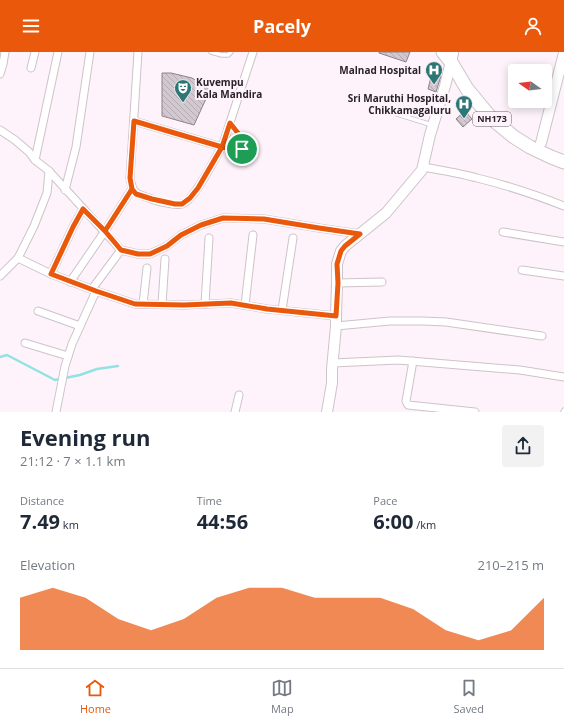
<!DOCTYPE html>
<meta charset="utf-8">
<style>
body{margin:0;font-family:"Open Sans",sans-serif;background:#f2f2f3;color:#1f2937;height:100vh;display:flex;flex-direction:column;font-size:15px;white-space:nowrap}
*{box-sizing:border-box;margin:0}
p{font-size:13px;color:#747a83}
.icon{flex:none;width:22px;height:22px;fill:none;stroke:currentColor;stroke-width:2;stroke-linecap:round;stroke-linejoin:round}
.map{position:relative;height:360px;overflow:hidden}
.side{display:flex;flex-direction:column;background:#fff;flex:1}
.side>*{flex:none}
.needle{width:26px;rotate:284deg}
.controls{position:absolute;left:508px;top:12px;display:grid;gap:8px}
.controls a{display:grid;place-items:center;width:44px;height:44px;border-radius:4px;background:#fff;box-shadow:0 2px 10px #0003;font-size:20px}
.pin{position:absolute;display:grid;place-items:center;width:34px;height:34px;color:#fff;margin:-17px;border:2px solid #fff;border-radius:50%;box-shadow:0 1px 4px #0007}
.round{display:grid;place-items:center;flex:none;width:42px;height:42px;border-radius:4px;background:#f2f2f3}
.headline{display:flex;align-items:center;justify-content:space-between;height:68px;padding:0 20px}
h1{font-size:22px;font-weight:700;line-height:30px}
.metrics{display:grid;grid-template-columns:repeat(3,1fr);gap:6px;height:68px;padding:4px 20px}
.metrics div{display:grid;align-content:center}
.metrics b{font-size:20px;font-weight:700}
.metrics small{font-size:11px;font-weight:400}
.metrics p{font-size:11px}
.chart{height:112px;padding:8px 20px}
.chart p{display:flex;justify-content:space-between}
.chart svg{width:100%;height:72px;margin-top:4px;fill:#ea580c;opacity:.7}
header{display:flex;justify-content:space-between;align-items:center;height:52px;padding:0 20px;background:#ea580c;color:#fff;font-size:18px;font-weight:700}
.dock{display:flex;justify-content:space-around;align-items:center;height:56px;border-top:1px solid #e0e1e3;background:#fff;font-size:11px;color:#747a83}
.dock a{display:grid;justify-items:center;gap:2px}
.dock .active{color:#ea580c}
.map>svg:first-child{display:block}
</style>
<header><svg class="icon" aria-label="menu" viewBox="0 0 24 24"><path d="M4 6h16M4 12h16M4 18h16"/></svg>Pacely<svg class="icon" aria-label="person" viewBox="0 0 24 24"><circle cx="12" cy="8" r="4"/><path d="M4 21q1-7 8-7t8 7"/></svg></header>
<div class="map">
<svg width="564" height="360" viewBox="0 0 564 360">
<defs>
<pattern id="building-back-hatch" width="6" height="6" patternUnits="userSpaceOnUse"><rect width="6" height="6" fill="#d2c8cf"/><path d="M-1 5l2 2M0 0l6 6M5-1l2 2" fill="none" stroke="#b4acb2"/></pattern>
</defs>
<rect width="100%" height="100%" fill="#fef3fb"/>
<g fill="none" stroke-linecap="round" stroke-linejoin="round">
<polyline stroke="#91e3e1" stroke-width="2.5" points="0,305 7,303 55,328 80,323 97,317 118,314"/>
</g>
<g fill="url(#building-back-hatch)" stroke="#8d838a">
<polygon points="379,0 410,0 406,10 379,1"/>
<polygon points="162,21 171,21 192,26 205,34 210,38 194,73 162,64"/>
<polygon points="432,21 441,24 436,40 428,37"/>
<polygon points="465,59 472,67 463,75 456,67"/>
</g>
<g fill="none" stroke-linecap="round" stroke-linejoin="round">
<g stroke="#cdc3ca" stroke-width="5.5">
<g id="lane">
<polyline points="211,0 222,3 228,3 231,0"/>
<polyline points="384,58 432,73"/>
<polyline points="222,95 235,97 242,97 244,94 245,90 230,72"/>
<polyline points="563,360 564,358"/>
</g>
</g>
<g stroke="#cdc3ca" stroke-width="9">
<g id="street">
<path d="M138,0L130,126C133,142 135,141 149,146C156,149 175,154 182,152C195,148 214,107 222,95"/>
<polyline points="31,16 35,0"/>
<polyline points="0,22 3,12 5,0"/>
<polyline points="134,69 222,95 253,0"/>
<polyline points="0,78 15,88 29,100 35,108 49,119 121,198 138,202 150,202 167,194 181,183 201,173 223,166 264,167 319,176 360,182"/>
<polyline points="35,108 58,0"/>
<path d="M423,115C441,118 459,121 477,126C506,133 536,143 564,154"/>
<polyline points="65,138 76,95 90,0"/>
<polyline points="503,180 564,190"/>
<polyline points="18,206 51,222 96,239 135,252 184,253 231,251 267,257 336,264"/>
<polyline points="522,218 564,224"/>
<polyline points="51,222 73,175 83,157"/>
<polyline points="0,224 18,206 34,174 47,141 49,119"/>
<polyline points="70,230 105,179 132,137"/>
<polyline points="337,231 382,230"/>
<polyline points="92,237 121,198"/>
<polyline points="143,252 147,216"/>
<polyline points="162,252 165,207"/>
<polyline points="205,252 209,186"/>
<polyline points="245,253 253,183"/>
<polyline points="282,258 293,186"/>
<polyline points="38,259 80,274"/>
<polyline points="336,274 390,269 423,269 446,270 542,284"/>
<polyline points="25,291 68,304"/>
<polyline points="413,309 406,349 408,353 475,360"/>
<polyline points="333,311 398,308 520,318 564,325"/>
<polyline points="56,360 65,314 72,292 96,239"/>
<polyline points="235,360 239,343"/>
</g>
</g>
<g stroke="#cdc3ca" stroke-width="12">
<g id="secondary">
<polyline points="541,91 564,1"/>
<polyline points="327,360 332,331 332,317 336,274 336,264 337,231 337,212 341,199 345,194 386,161 422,118 430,83 445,34 453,1"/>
</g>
</g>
<g stroke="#cdc3ca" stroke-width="15">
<polyline id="highway" points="443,0 451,10 467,37 491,66 514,85 530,95 551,105 564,110"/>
</g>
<use href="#lane" stroke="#fff" stroke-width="3.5"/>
<use href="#street" stroke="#fff" stroke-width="7"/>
<use href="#secondary" stroke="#fff" stroke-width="10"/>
<use href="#highway" stroke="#fff" stroke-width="13"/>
</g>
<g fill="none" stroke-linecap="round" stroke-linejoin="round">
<g stroke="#fff" stroke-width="8">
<polyline id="route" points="242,97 235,97 222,95 198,136 190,146 182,152 175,152 152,147 136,142 132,137 105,179 83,157 73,175 51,222 96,239 135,252 184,253 231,251 267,257 336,264 338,231 337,212 341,199 345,194 360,182 319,176 264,167 223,166 201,173 181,183 167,194 150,202 138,202 121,198 105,179 132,137 130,126 134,69 222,95 230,71 245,90 244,94 242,97"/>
</g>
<use href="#route" stroke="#ea580c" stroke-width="5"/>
</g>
<defs>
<g id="hospital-pin" transform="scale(0.9)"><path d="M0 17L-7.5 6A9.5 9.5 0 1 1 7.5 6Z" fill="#2c7675" stroke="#fef3fb"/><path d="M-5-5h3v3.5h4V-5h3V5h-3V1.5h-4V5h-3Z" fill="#fff"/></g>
<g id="theatre-pin" transform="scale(0.9)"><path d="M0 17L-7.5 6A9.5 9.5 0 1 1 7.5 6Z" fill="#2c7675" stroke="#fef3fb"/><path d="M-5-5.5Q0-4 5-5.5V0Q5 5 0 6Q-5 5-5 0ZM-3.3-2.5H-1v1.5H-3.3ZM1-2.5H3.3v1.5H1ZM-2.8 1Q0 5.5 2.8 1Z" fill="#fff"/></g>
</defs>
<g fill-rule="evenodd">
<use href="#hospital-pin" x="434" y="18"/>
<use href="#theatre-pin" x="183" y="36"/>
<use href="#hospital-pin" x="464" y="52"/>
</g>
<g text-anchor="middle" stroke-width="4" stroke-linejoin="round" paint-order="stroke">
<rect fill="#fef3fb" stroke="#686267" stroke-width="1" x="473" y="60" width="38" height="14" rx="3"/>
<g font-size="9" font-weight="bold" fill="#282427">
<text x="492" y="70">NH173</text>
</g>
<g font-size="10" font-weight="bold" fill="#282427" stroke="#fef3fb" text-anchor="end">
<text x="421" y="22">Malnad Hospital</text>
<text x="196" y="34" text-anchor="start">Kuvempu<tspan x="196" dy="12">Kala Mandira</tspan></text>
<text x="451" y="50">Sri Maruthi Hospital,<tspan x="451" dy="12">Chikkamagaluru</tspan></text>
</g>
</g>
</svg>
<div class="controls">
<a><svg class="needle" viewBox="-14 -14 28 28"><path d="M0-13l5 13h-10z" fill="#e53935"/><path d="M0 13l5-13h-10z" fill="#747a83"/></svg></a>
</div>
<div class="pin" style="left:242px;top:97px;background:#1e9e55"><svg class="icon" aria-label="arrive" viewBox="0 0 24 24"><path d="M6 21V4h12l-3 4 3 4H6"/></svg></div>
</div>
<section class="side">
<div class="headline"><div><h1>Evening run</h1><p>21:12 · 7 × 1.1 km</p></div><a class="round"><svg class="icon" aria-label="share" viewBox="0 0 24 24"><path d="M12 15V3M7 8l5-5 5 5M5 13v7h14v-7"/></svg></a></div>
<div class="metrics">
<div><p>Distance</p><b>7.49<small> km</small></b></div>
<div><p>Time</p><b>44:56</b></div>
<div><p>Pace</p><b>6:00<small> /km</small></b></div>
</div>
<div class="chart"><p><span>Elevation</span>210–215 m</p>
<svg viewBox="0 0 160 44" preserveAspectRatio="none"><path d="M0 44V12L10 6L20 12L30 25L40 32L50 25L60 12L70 6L80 6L90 12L100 12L110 12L120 19L130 32L140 38L150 32L160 12V44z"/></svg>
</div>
</section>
<nav class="dock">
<a class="active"><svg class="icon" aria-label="home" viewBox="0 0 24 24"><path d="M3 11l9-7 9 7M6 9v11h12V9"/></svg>Home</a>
<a><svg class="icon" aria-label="map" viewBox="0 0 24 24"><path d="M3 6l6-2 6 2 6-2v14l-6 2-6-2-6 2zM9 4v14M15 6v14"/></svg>Map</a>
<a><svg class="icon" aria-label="saved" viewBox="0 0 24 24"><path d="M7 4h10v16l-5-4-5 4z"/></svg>Saved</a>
</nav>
